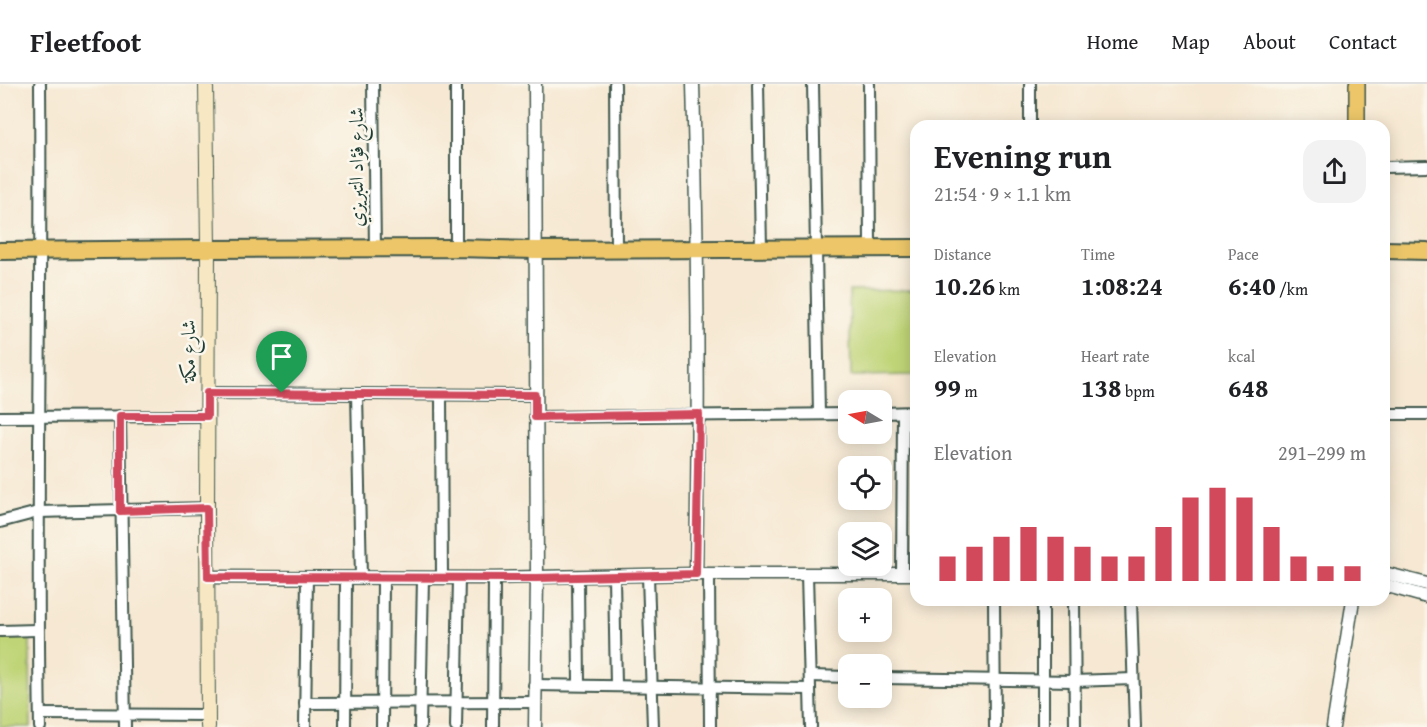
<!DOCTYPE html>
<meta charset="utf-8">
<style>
body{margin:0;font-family:"Gentium Book Plus",Amiri,serif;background:#f2f2f2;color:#202124;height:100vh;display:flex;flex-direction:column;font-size:22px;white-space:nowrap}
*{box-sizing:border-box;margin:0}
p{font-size:20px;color:#757577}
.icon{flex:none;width:33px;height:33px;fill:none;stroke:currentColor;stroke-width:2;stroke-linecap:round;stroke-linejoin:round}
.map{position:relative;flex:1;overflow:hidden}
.panel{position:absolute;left:910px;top:36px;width:480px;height:486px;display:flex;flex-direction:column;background:#fff;border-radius:18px;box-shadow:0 3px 15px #0003}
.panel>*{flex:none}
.needle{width:39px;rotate:280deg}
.fabs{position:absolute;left:838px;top:306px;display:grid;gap:12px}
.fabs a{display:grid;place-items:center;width:54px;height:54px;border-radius:12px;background:#fff;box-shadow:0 3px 15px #0003;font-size:30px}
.pin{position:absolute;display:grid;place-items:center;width:51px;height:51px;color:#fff;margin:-62px -26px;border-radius:50% 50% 50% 0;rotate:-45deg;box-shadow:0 0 6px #0007}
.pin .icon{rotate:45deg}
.round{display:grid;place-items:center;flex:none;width:63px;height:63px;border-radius:18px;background:#f2f2f2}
.overview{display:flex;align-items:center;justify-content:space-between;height:102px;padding:0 24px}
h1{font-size:33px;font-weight:700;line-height:45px}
.stats{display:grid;grid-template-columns:repeat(3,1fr);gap:9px;height:102px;padding:6px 24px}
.stats div{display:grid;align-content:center}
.stats b{font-size:26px;font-weight:700}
.stats small{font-size:16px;font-weight:400}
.stats p{font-size:16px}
.chart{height:168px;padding:12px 24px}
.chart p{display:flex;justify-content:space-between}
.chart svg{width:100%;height:108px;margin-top:6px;stroke:#d1495b;stroke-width:6}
header{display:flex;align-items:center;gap:36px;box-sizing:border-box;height:84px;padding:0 30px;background:#fff;border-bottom:2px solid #e0e0e0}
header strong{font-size:28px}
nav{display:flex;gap:33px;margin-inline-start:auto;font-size:21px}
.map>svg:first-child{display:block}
</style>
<header>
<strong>Fleetfoot</strong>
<nav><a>Home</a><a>Map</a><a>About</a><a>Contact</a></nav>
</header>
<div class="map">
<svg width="1427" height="643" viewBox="0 0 1427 643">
<rect width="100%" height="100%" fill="#fbf7ec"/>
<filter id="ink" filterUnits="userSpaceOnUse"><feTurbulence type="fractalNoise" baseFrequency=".0167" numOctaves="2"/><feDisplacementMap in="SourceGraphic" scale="12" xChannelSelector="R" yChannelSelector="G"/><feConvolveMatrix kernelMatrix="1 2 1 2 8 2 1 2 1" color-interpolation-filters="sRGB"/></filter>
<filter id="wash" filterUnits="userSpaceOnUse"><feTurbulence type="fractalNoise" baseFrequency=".008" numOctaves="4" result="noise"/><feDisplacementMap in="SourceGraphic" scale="24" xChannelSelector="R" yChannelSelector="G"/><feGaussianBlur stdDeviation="1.35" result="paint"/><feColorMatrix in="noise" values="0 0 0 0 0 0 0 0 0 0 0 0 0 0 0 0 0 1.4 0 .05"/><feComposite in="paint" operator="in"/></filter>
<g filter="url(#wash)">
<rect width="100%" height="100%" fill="#f6e8d2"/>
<g fill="#bfd477" stroke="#6f8856" stroke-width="1.5">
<polygon points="916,206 916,291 851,292 849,207"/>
<polygon points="30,553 31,643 0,643 0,554"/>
</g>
</g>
<g filter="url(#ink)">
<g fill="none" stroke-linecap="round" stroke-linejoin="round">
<g stroke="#3f574c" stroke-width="14">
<g id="minor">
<path d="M40,0C42,214 36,429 40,643"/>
<polyline points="373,0 375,165"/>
<polyline points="456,0 456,164"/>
<polyline points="615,0 616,166"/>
<polyline points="758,0 761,165"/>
<polyline points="813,0 819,330"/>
<polyline points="869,0 870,164"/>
<polyline points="1030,0 1030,42"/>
<polyline points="1384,83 1427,82"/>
<polyline points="207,309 535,311"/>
<polyline points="357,310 361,493"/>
<polyline points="441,310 442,494"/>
<polyline points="882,329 916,328"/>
<polyline points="1384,330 1427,330"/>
<polyline points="120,332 125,643"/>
<polyline points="0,333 207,332"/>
<polyline points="535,333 849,330"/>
<polyline points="0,438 38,428 207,424"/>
<polyline points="709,490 710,643"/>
<polyline points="807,490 811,643"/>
<polyline points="902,490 903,329"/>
<polyline points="648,492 653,643"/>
<polyline points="614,493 616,602"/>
<polyline points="578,494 579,601"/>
<polyline points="994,516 995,643"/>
<polyline points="1043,516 1043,643"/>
<polyline points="1074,516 1075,643"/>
<polyline points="1131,516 1135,643"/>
<polyline points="0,547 37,546"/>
<polyline points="810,592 849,593"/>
<polyline points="882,594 1074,597 1133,595"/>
<polyline points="534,601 810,605"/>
<polyline points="305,619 535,618"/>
<polyline points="40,630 208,631"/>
<polyline points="305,643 307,493"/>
<polyline points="345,643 346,493"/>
<polyline points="382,643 383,493"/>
<polyline points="420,643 423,494"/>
<polyline points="456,643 459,494"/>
<polyline points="493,643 494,494"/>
</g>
</g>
<g stroke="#3f574c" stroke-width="15">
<g id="tertiary">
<polyline points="535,0 537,494 535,643"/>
<path d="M693,0C698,163 699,326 696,490"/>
<polyline points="1384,489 1427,500"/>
<polyline points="208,493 494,494 696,490 916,490"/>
<polyline points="1384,501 1427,513"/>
<polyline points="1333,643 1353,516"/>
</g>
</g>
<g stroke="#3f574c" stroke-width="16">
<polyline id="secondary" points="206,0 208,165 207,424 208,643"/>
</g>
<g stroke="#3f574c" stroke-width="18">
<polyline id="primary" points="1357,0 1357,42"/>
</g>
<g stroke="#3f574c" stroke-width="20">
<g id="trunk">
<polyline points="1384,166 1427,167"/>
<polyline points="0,167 208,165 456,164 535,166 916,164"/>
</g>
</g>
<use href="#minor" stroke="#fff" stroke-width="10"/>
<use href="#tertiary" stroke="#fff" stroke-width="12"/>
<use href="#secondary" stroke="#f7e8c3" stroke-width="14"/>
<use href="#primary" stroke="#ecc669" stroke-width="15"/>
<use href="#trunk" stroke="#ecc669" stroke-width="16"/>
</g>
</g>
<g fill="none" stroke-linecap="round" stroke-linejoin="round" filter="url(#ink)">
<g stroke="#fff" stroke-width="12">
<polygon id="route" points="207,309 535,311 535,333 699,330 696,490 537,494 208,493 207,424 120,427 120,332 207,332"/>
</g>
<use href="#route" stroke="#d1495b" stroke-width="8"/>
</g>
<g text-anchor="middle" stroke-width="5" stroke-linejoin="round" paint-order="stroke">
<g font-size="20" fill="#1f3d34" stroke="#fbf7ec">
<text transform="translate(356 83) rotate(-90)" y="7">شارع فؤاد التبريزي</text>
<text transform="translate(188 267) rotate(-90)" y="7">شارع مكة</text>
</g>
</g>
</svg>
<div class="fabs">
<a><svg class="needle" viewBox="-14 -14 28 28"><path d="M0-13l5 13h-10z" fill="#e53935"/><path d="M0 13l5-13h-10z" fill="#757577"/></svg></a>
<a><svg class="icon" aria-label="locate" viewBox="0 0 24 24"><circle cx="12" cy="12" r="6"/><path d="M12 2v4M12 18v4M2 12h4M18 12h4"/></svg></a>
<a><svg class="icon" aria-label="layers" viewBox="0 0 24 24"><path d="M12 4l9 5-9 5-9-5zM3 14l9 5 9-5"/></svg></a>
<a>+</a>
<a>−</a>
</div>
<div class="pin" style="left:282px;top:309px;background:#1e9e55"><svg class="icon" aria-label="arrive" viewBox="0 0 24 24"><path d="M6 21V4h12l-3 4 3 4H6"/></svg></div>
<section class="panel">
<div class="overview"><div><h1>Evening run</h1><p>21:54 · 9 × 1.1 km</p></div><a class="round"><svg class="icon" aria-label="share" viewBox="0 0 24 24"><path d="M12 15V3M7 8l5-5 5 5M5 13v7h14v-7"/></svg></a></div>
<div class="stats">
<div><p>Distance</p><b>10.26<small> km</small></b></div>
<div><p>Time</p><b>1:08:24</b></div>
<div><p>Pace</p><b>6:40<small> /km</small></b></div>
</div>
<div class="stats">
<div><p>Elevation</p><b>99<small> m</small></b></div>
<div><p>Heart rate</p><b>138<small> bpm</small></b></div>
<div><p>kcal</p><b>648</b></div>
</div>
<div class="chart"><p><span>Elevation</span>291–299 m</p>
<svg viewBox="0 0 160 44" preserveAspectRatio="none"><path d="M5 44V34M15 44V30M25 44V26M35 44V22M45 44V26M55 44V30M65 44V34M75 44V34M85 44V22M95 44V10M105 44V6M115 44V10M125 44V22M135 44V34M145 44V38M155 44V38"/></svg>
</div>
</section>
</div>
